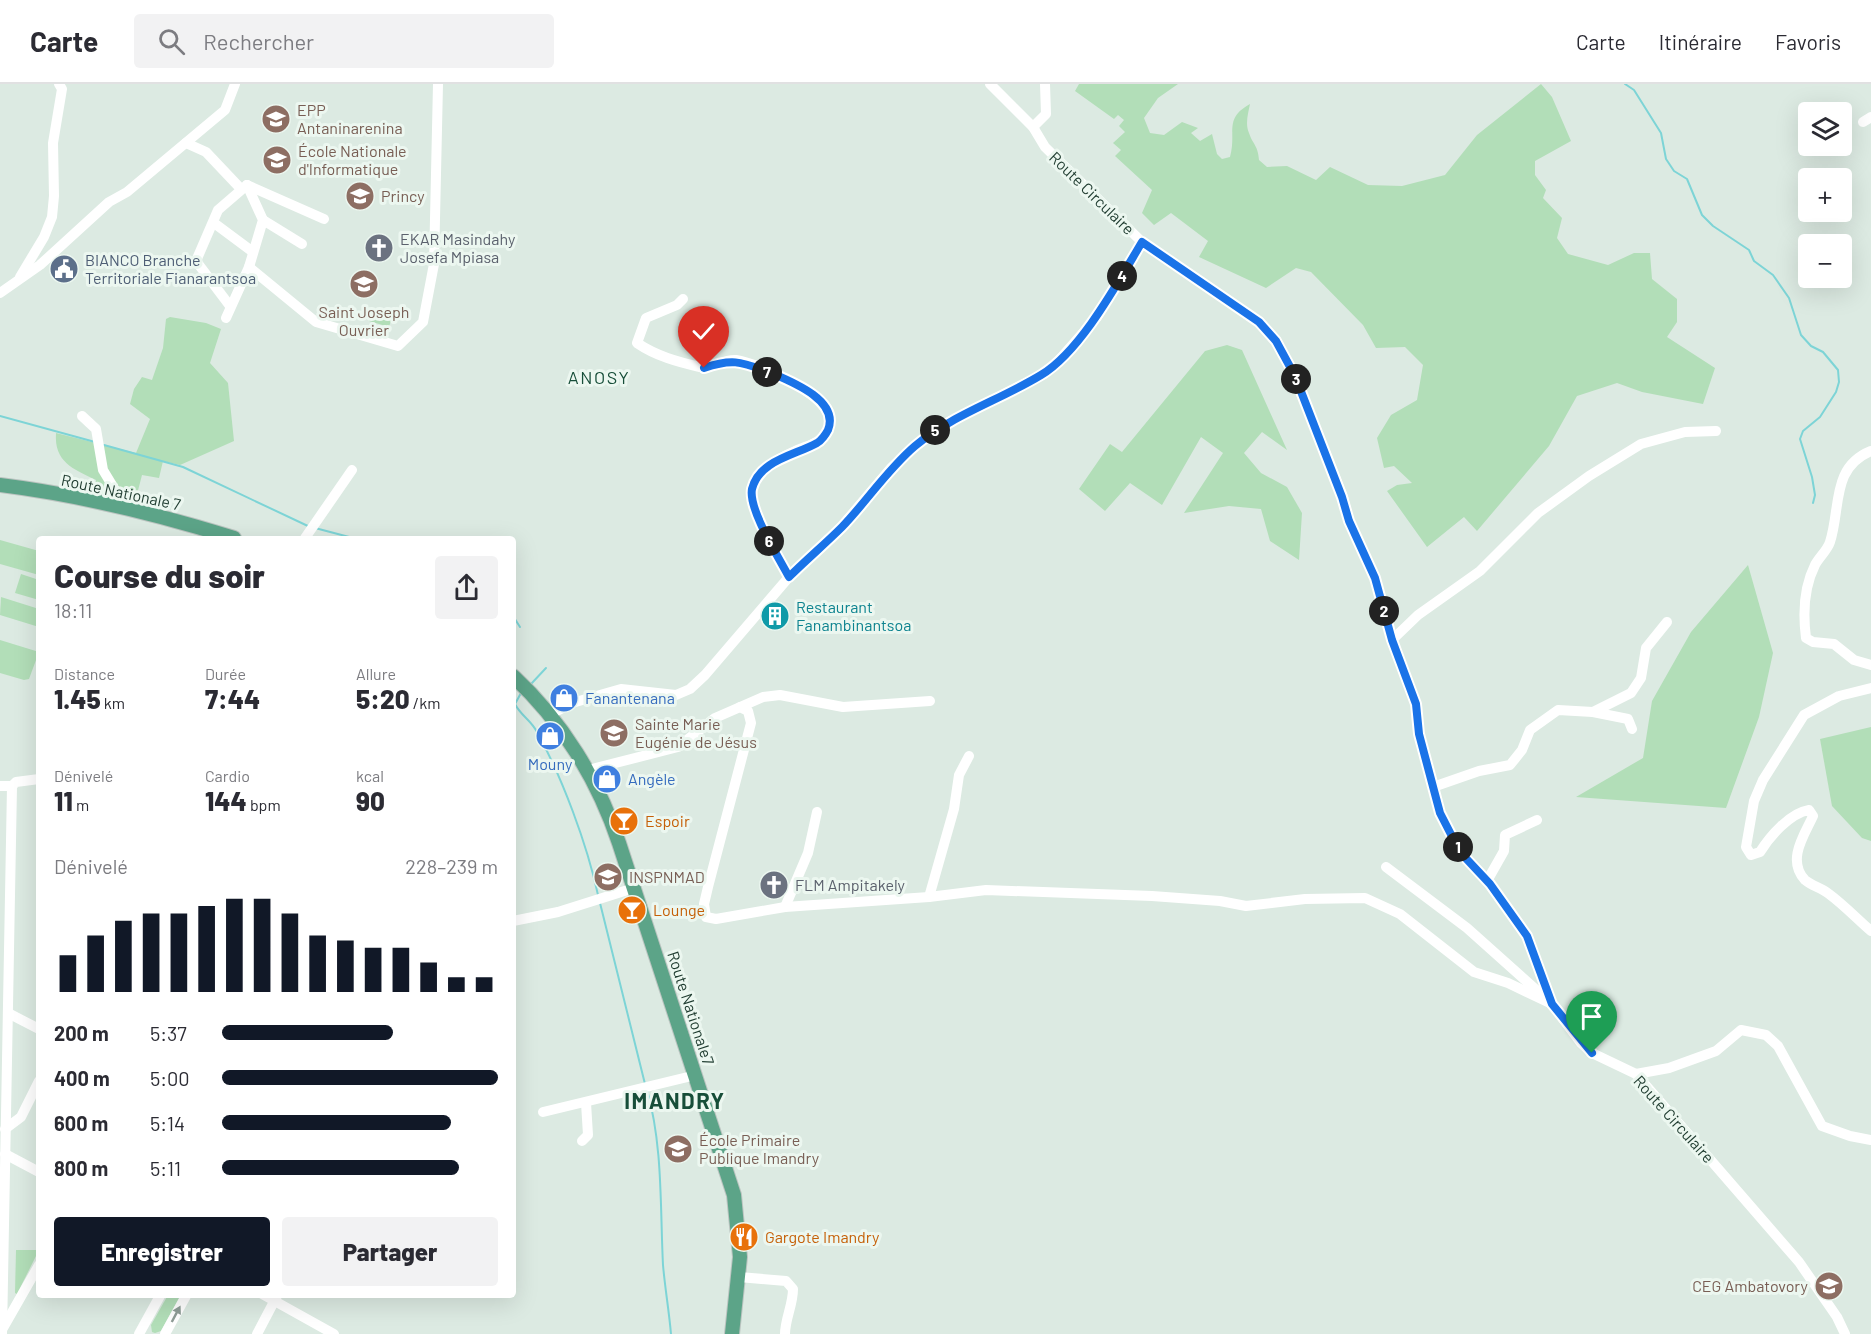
<!DOCTYPE html>
<html lang="fr">
<meta charset="utf-8">
<style>
body{margin:0;font-family:Barlow,sans-serif;background:#f2f2f3;color:#2b2b33;height:100vh;display:flex;flex-direction:column;font-size:22px;white-space:nowrap}
*{box-sizing:border-box;margin:0}
p{font-size:20px;color:#7c7c81}
.icon{flex:none;width:33px;height:33px;fill:none;stroke:currentColor;stroke-width:2;stroke-linecap:round;stroke-linejoin:round}
.map{position:relative;flex:1;overflow:hidden}
.drawer{position:absolute;left:36px;top:452px;width:480px;height:762px;display:flex;flex-direction:column;background:#fff;border-radius:6px;box-shadow:0 6px 24px #0002}
.drawer>*{flex:none}
.controls{position:absolute;left:1798px;top:18px;display:grid;gap:12px}
.controls a{display:grid;place-items:center;width:54px;height:54px;border-radius:6px;background:#fff;box-shadow:0 6px 24px #0002;font-size:30px}
.pin{position:absolute;display:grid;place-items:center;width:51px;height:51px;color:#fff;margin:-62px -26px;border-radius:50% 50% 50% 0;rotate:-45deg;box-shadow:0 0 6px #0007}
.pin .icon{rotate:45deg}
.km{position:absolute;width:30px;height:30px;margin:-15px;border-radius:50%;background:#222;color:#fff;font-size:16px;line-height:30px;text-align:center}
.round{display:grid;place-items:center;flex:none;width:63px;height:63px;border-radius:6px;background:#f2f2f3}
.summary{display:flex;align-items:center;justify-content:space-between;height:102px;padding:0 18px}
h1{font-size:33px;font-weight:800;line-height:45px}
.stats{display:grid;grid-template-columns:repeat(3,1fr);gap:9px;height:102px;padding:6px 18px}
.stats div{display:grid;align-content:center}
.stats b{font-size:26px;font-weight:800}
.stats small{font-size:16px;font-weight:400}
.stats p{font-size:16px}
.chart{height:168px;padding:12px 18px}
.chart p{display:flex;justify-content:space-between}
.chart svg{width:100%;height:108px;margin-top:6px;stroke:#111827;stroke-width:6}
.button{display:flex;gap:12px;margin-top:auto;padding:12px 18px}
.button a{flex:1;height:69px;border-radius:6px;background:#111827;color:#fff;font-size:24px;font-weight:800;line-height:69px;text-align:center}
.button a+a{background:#f2f2f3;color:#2b2b33}
ul{padding:0 18px;list-style:none;font-size:20px}
li{display:grid;grid-template-columns:96px 72px 1fr;align-items:center;height:45px}
li i{height:15px;border-radius:8px;background:#111827}
header{display:flex;align-items:center;gap:36px;box-sizing:border-box;height:84px;padding:0 30px;background:#fff;border-bottom:2px solid #e1e1e2}
header strong{font-size:28px}
nav{display:flex;gap:33px;margin-inline-start:auto;font-size:21px}
.search{width:420px;height:54px;background:#f2f2f3;display:flex;align-items:center;gap:15px;box-sizing:border-box;padding:0 21px;border-radius:6px;color:#7c7c81;font-size:22px}
.map>svg:first-child{display:block}
</style>
<header>
<strong>Carte</strong>
<div class="search"><svg class="icon" aria-label="search" viewBox="0 0 24 24"><circle cx="10" cy="10" r="6"/><path d="M15 15l6 6"/></svg>Rechercher</div>
<nav><a>Carte</a><a>Itinéraire</a><a>Favoris</a></nav>
</header>
<div class="map">
<svg width="1871" height="1250" viewBox="0 0 1871 1250">
<rect width="100%" height="100%" fill="#dceae2"/>
<g fill="#b2deb8">
<path d="M1079,0H1178L1158,14L1144,34L1150,49L1164,51L1182,38L1198,44L1191,49L1200,57L1212,50L1217,70L1222,75L1230,73C1237,48 1223,35 1250,20C1248,30 1245,40 1249,49C1253,61 1258,61 1259,76L1267,83L1287,82L1316,96L1330,83L1368,101L1402,102L1445,91L1477,51L1541,0L1552,13L1571,57L1535,77V91L1546,106L1543,114L1562,134L1557,154L1568,170L1608,181L1634,169H1650L1652,195L1677,215V238L1667,253L1715,284L1703,320L1642,308L1617,299L1577,312L1549,362L1477,447L1464,433L1427,463L1387,407L1397,401L1412,399L1394,382L1384,384L1377,354L1391,331L1417,316L1423,281L1405,263L1376,264L1363,241L1311,188L1296,184L1266,204L1199,173L1208,157L1171,129L1154,141L1142,129L1152,106L1115,72L1121,66L1113,59L1125,48L1119,42L1124,36L1118,31L1114,35L1075,7Z"/>
<polygon points="373,224 393,230 389,243 369,237"/>
<path d="M170,233L206,239L221,245L210,279L228,299L234,357L180,381L163,377L159,394L142,391L134,422L94,415L96,396C73,385 54,378 56,349L136,369L150,335L130,320L134,305L142,293L152,296L163,264L166,235Z"/>
<polygon points="1227,261 1242,266 1287,366 1262,348 1244,369 1261,389 1287,403 1302,429 1299,476 1270,457 1261,425 1229,422 1184,429 1223,369 1201,353 1162,421 1130,399 1105,427 1079,405 1110,360 1122,368 1205,267"/>
<polygon points="0,456 39,467 39,491 0,480"/>
<polygon points="1748,481 1773,569 1759,633 1726,724 1576,713 1643,674 1652,617 1691,548"/>
<polygon points="21,490 39,496 39,516 15,509"/>
<polygon points="1,513 39,525 39,543 0,531"/>
<polygon points="0,556 39,568 29,595 24,596 0,589"/>
<polygon points="1871,643 1871,757 1862,754 1832,722 1820,655"/>
<polygon points="16,1166 39,1166 17,1210 15,1209"/>
<polygon points="168,1211 181,1211 161,1247 155,1249 152,1248 151,1241"/>
</g>
<g fill="none" stroke-linecap="round" stroke-linejoin="round">
<g stroke="#7dd4d6" stroke-width="2">
<polyline points="1625,0 1634,6 1661,49 1666,75 1674,87 1687,95 1702,131 1713,142 1749,166 1754,177 1773,191 1789,214 1801,251 1811,262 1823,268 1838,286 1839,298 1836,308 1820,333 1803,347 1800,355 1812,393 1815,411 1813,419"/>
<polyline points="0,332 95,358"/>
<polyline points="104,361 183,383 310,443"/>
<polyline points="315,444 353,454"/>
<polyline points="513,532 520,543"/>
<polyline points="531,600 546,584"/>
<path d="M521,609L515,620C521,632 531,636 537,648C562,693 587,760 598,811"/>
<polyline points="600,819 645,1000"/>
<path d="M647,1006C663,1062 660,1122 663,1181C665,1204 669,1227 671,1250"/>
</g>
<g stroke="#bbc4c0" stroke-width="16">
<g id="major">
<path d="M0,401C80,411 157,430 234,454"/>
<path d="M513,592C562,637 598,696 619,759L734,1111L740,1173L732,1250"/>
</g>
</g>
<g stroke="#fff" stroke-width="10">
<polyline points="990,0 1033,43 1045,63 1142,158 1259,238 1276,257 1295,292 1343,413 1349,437 1375,494 1392,556 1416,620 1419,650 1440,729 1460,768 1490,800 1527,852 1552,920 1581,959 1592,969 1636,990 1799,1178 1837,1233 1845,1250"/>
<polyline points="1863,38 1871,33"/>
<polyline points="1033,43 1046,30 1045,0"/>
<polyline points="186,59 206,68 241,105"/>
<polyline points="247,101 324,135"/>
<polyline points="263,136 302,160"/>
<polyline points="214,139 253,168"/>
<polyline points="249,183 316,238 398,262 423,238 434,180 438,0"/>
<polyline points="20,193 44,153 52,133 54,112 53,59 62,5 59,0"/>
<polyline points="0,209 40,181 109,118 127,108 225,26 235,0"/>
<path d="M683,215L677,221L646,234L637,259C656,272 678,278 700,283C712,285 723,275 736,276C758,279 839,314 829,342C823,360 810,360 795,367C779,374 756,387 752,405C748,425 779,474 789,493"/>
<polyline points="230,222 196,177 218,126 247,101"/>
<polyline points="226,234 249,183 263,136 247,101"/>
<polyline points="82,332 96,345 103,386 126,424"/>
<path d="M1871,367C1831,383 1841,424 1830,458C1827,467 1819,473 1815,481C1804,503 1803,531 1806,554L1813,558L1834,560L1854,576L1871,581"/>
<polyline points="305,454 352,386"/>
<polyline points="1392,556 1418,531 1480,487 1538,429 1589,392 1641,360 1685,348 1716,347"/>
<path d="M1871,604L1839,612L1804,631L1763,696L1754,717L1746,763L1751,771L1760,768C1770,752 1790,729 1809,726L1813,732C1805,750 1786,776 1805,796C1812,802 1822,804 1829,810C1844,821 1857,835 1871,847"/>
<polyline points="740,623 748,627 751,639 708,803 704,820 706,833 716,835 785,823 929,813 986,806 1152,812 1220,817 1246,822 1305,815 1365,814 1400,830 1474,888 1508,899 1552,920"/>
<polyline points="1593,628 1631,609 1641,594 1646,564 1667,538"/>
<polyline points="549,631 572,619 621,605 676,611 690,605 705,591 789,493 842,442 891,384 914,363 941,342 1044,290 1059,276 1097,233 1142,158"/>
<polyline points="588,686 678,663 715,634 763,613 780,611 843,623 930,617"/>
<polyline points="0,702 12,702 2,1250"/>
<polyline points="12,702 16,698 39,695"/>
<polyline points="1433,703 1479,687 1510,681 1522,666 1530,646 1558,626 1593,628 1628,635 1632,645"/>
<polyline points="1386,783 1467,844 1543,912"/>
<polyline points="1487,797 1504,767 1505,751 1537,736"/>
<polyline points="929,813 954,725 959,691 969,672"/>
<polyline points="785,823 808,769 817,728"/>
<polyline points="513,837 558,828 634,804"/>
<polyline points="8,929 39,945"/>
<polyline points="1636,990 1669,984 1716,967 1741,946 1766,951 1778,962 1822,1042 1850,1052 1871,1056"/>
<polyline points="543,1028 696,991"/>
<polyline points="5,1045 21,1033 39,997"/>
<polyline points="582,1057 588,1051 586,1019"/>
<polyline points="5,1070 39,1088"/>
<path d="M739,1193L786,1197L793,1205C793,1221 785,1235 785,1250"/>
<polyline points="262,1210 334,1250"/>
<polyline points="3,1244 39,1181"/>
<polyline points="139,1250 161,1210"/>
<polyline points="165,1250 187,1210"/>
<polyline points="257,1250 278,1210"/>
</g>
<use href="#major" stroke="#5ca488" stroke-width="14"/>
</g>
<defs><path id="oneway-solid" d="M-6-.8H1V-3.2L6.5 0L1 3.2V.8H-6Z" transform="scale(1.5)"/></defs>
<use fill="#8e9c96" href="#oneway-solid" transform="translate(176 1230) rotate(-62)"/>
<g fill="none" stroke-linecap="round" stroke-linejoin="round">
<g stroke="#fff" stroke-width="12">
<path id="route" d="M704,284C733,274 741,278 769,288C790,297 840,316 828,346C826,350 821,357 817,359C796,371 759,376 752,405C748,425 779,474 789,493C806,476 825,460 842,443C867,417 887,386 915,362C952,331 1000,316 1041,291C1081,267 1118,198 1142,158L1259,238L1276,257L1295,292L1342,413L1349,437L1375,494L1392,556L1416,620L1419,650L1440,729L1460,768L1490,800L1527,852L1552,920L1592,969"/>
</g>
<use href="#route" stroke="#1a73e8" stroke-width="8"/>
</g>
<defs>
<g id="school-disc" transform="scale(1.5)"><circle r="9.5" fill="#8d6e63" stroke="#ecf7f0"/><path d="M0-5L7-2L0 1L-7-2ZM-4 1L0 2.5L4 1V4Q0 6-4 4Z" fill="#fff"/></g>
<g id="university-disc" transform="scale(1.5)"><circle r="9.5" fill="#8d6e63" stroke="#ecf7f0"/><path d="M0-5L7-2L0 1L-7-2ZM-4 1L0 2.5L4 1V4Q0 6-4 4Z" fill="#fff"/></g>
<g id="church-disc" transform="scale(1.5)"><circle r="9.5" fill="#6b7280" stroke="#ecf7f0"/><path d="M-1.2-6h2.4v3.5h3.3v2.4h-3.3V6h-2.4V-.1h-3.3v-2.4h3.3Z" fill="#fff"/></g>
<g id="civic-disc" transform="scale(1.5)"><circle r="9.5" fill="#5c6f8a" stroke="#ecf7f0"/><path d="M-.6-6.5H3V-4.5H.6V-3L4-1V1h2V6H-6V1h2V-1L-.6-3ZM-1.2 2.5V6h2.4V2.5Z" fill="#fff"/></g>
<g id="building-disc" transform="scale(1.5)"><circle r="9.5" fill="#0f9aa8" stroke="#ecf7f0"/><path d="M-4-6H4V6H1V3H-1V6H-4ZM-2.5-4.3h1.7v1.8h-1.7ZM.8-4.3h1.7v1.8H.8ZM-2.5-1h1.7V.8h-1.7ZM.8-1h1.7V.8H.8Z" fill="#fff"/></g>
<g id="shop-disc" transform="scale(1.5)"><circle r="9.5" fill="#3f7fe0" stroke="#ecf7f0"/><path d="M-5-2.5h2.3a2.7 3.5 0 0 1 5.4 0H5L5.5 6h-11ZM-1.5-2.5h3a1.5 2.3 0 0 0-3 0Z" fill="#fff"/></g>
<g id="bar-disc" transform="scale(1.5)"><circle r="9.5" fill="#e8710a" stroke="#ecf7f0"/><path d="M-6-5H6L.8 .8V4.5H3.5V6h-7V4.5H-.8V.8Z" fill="#fff"/></g>
<g id="restaurant-disc" transform="scale(1.5)"><circle r="9.5" fill="#e8710a" stroke="#ecf7f0"/><path d="M-5-6h1v4h1v-4h1v4h1v-4h1v5L-1.5 .5V6h-2V.5L-5-1ZM5-6V6H3V1.5H1.5Q1.5-4 5-6Z" fill="#fff"/></g>
</defs>
<g fill-rule="evenodd">
<use href="#school-disc" x="276" y="35"/>
<use href="#university-disc" x="277" y="76"/>
<use href="#school-disc" x="360" y="112"/>
<use href="#church-disc" x="379" y="164"/>
<use href="#civic-disc" x="64" y="185"/>
<use href="#school-disc" x="364" y="200"/>
<use href="#building-disc" x="775" y="532"/>
<use href="#shop-disc" x="564" y="614"/>
<use href="#school-disc" x="614" y="649"/>
<use href="#shop-disc" x="550" y="652"/>
<use href="#shop-disc" x="607" y="695"/>
<use href="#bar-disc" x="624" y="737"/>
<use href="#university-disc" x="608" y="793"/>
<use href="#church-disc" x="774" y="801"/>
<use href="#bar-disc" x="632" y="826"/>
<use href="#school-disc" x="678" y="1065"/>
<use href="#restaurant-disc" x="744" y="1153"/>
<use href="#school-disc" x="1829" y="1202"/>
</g>
<g text-anchor="middle" stroke-width="6" stroke-linejoin="round" paint-order="stroke">
<g font-size="16" fill="#785e54" stroke="#ecf7f0" text-anchor="start">
<text x="297" y="32">EPP<tspan x="297" dy="18">Antaninarenina</tspan></text>
<text x="298" y="73">École Nationale<tspan x="298" dy="18">d'Informatique</tspan></text>
<text x="381" y="118">Princy</text>
<text x="364" y="234" text-anchor="middle">Saint Joseph<tspan x="364" dy="18">Ouvrier</tspan></text>
<text x="635" y="646">Sainte Marie<tspan x="635" dy="18">Eugénie de Jésus</tspan></text>
<text x="629" y="799">INSPNMAD</text>
<text x="699" y="1062">École Primaire<tspan x="699" dy="18">Publique Imandry</tspan></text>
<text x="1808" y="1208" text-anchor="end">CEG Ambatovory</text>
</g>
<g font-size="16" fill="#1d3a2e" stroke="#ecf7f0">
<text transform="translate(1092 109) rotate(44)" y="6">Route Circulaire</text>
<text transform="translate(121 408) rotate(12)" y="6">Route Nationale 7</text>
<text transform="translate(691 924) rotate(72)" y="6">Route Nationale7</text>
<text transform="translate(1674 1035) rotate(48)" y="6">Route Circulaire</text>
</g>
<g font-size="16" fill="#5b616d" stroke="#ecf7f0" text-anchor="start">
<text x="400" y="161">EKAR Masindahy<tspan x="400" dy="18">Josefa Mpiasa</tspan></text>
<text x="795" y="807">FLM Ampitakely</text>
</g>
<g font-size="16" fill="#4e5e75" stroke="#ecf7f0" text-anchor="start">
<text x="85" y="182">BIANCO Branche<tspan x="85" dy="18">Territoriale Fianarantsoa</tspan></text>
</g>
<g font-size="16" fill="#0d838f" stroke="#ecf7f0" text-anchor="start">
<text x="796" y="529">Restaurant<tspan x="796" dy="18">Fanambinantsoa</tspan></text>
</g>
<g font-size="16" fill="#366cbe" stroke="#ecf7f0" text-anchor="start">
<text x="585" y="620">Fanantenana</text>
<text x="550" y="686" text-anchor="middle">Mouny</text>
<text x="628" y="701">Angèle</text>
</g>
<g font-size="16" fill="#c56008" stroke="#ecf7f0" text-anchor="start">
<text x="645" y="743">Espoir</text>
<text x="653" y="832">Lounge</text>
<text x="765" y="1159">Gargote Imandry</text>
</g>
<g font-size="18" letter-spacing="1.5" fill="#174e39" stroke="#ecf7f0">
<text x="599" y="300">ANOSY</text>
</g>
<g font-size="22" font-weight="bold" letter-spacing="1.5" fill="#174e39" stroke="#ecf7f0">
<text x="675" y="1025">IMANDRY</text>
</g>
</g>
</svg>
<div class="controls">
<a><svg class="icon" aria-label="layers" viewBox="0 0 24 24"><path d="M12 4l9 5-9 5-9-5zM3 14l9 5 9-5"/></svg></a>
<a>+</a>
<a>−</a>
</div>
<div class="pin" style="left:1592px;top:969px;background:#1e9e55"><svg class="icon" aria-label="arrive" viewBox="0 0 24 24"><path d="M6 21V4h12l-3 4 3 4H6"/></svg></div>
<div class="pin" style="left:704px;top:284px;background:#d93025"><svg class="icon" aria-label="check" viewBox="0 0 24 24"><path d="M5 12l5 5 9-10"/></svg></div>
<b class="km" style="left:1458px;top:763px">1</b>
<b class="km" style="left:1384px;top:527px">2</b>
<b class="km" style="left:1296px;top:295px">3</b>
<b class="km" style="left:1122px;top:192px">4</b>
<b class="km" style="left:935px;top:346px">5</b>
<b class="km" style="left:769px;top:457px">6</b>
<b class="km" style="left:767px;top:288px">7</b>
<section class="drawer">
<div class="summary"><div><h1>Course du soir</h1><p>18:11</p></div><a class="round"><svg class="icon" aria-label="share" viewBox="0 0 24 24"><path d="M12 15V3M7 8l5-5 5 5M5 13v7h14v-7"/></svg></a></div>
<div class="stats">
<div><p>Distance</p><b>1.45<small> km</small></b></div>
<div><p>Durée</p><b>7:44</b></div>
<div><p>Allure</p><b>5:20<small> /km</small></b></div>
</div>
<div class="stats">
<div><p>Dénivelé</p><b>11<small> m</small></b></div>
<div><p>Cardio</p><b>144<small> bpm</small></b></div>
<div><p>kcal</p><b>90</b></div>
</div>
<div class="chart"><p><span>Dénivelé</span>228–239 m</p>
<svg viewBox="0 0 160 44" preserveAspectRatio="none"><path d="M5 44V29M15 44V21M25 44V15M35 44V12M45 44V12M55 44V9M65 44V6M75 44V6M85 44V12M95 44V21M105 44V23M115 44V26M125 44V26M135 44V32M145 44V38M155 44V38"/></svg>
</div>
<ul>
<li><b>200 m</b>5:37<i style="width:62%"></i></li>
<li><b>400 m</b>5:00<i style="width:100%"></i></li>
<li><b>600 m</b>5:14<i style="width:83%"></i></li>
<li><b>800 m</b>5:11<i style="width:86%"></i></li>
</ul>
<div class="button"><a>Enregistrer</a><a>Partager</a></div>
</section>
</div>
